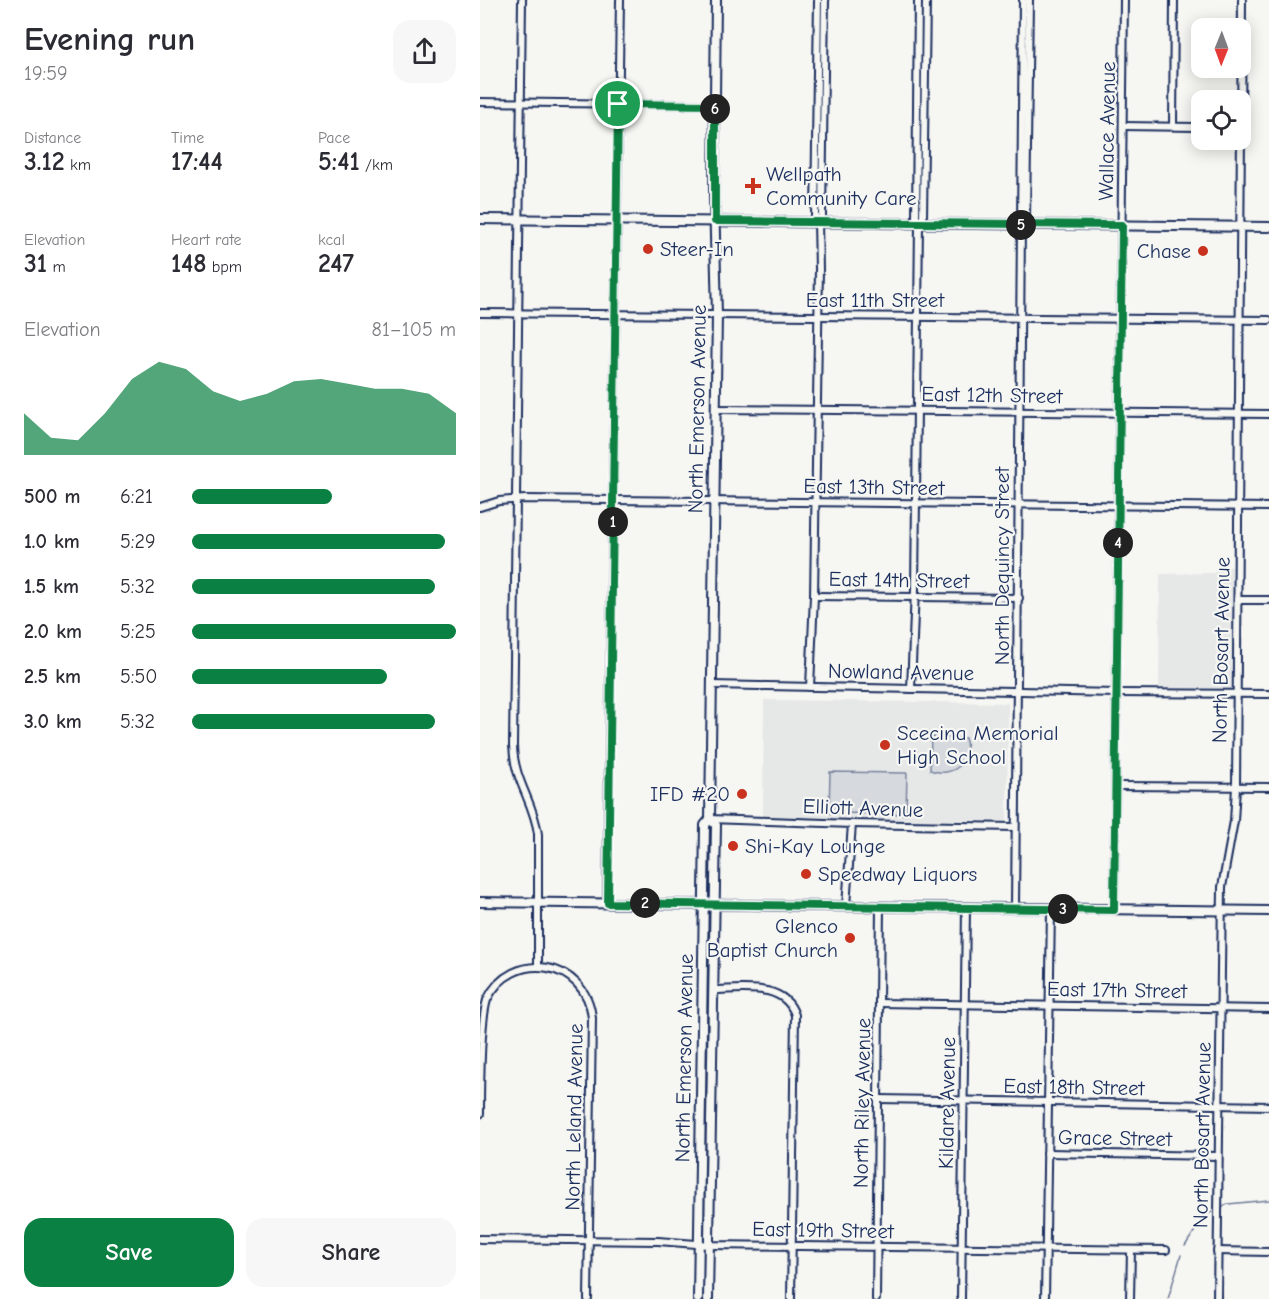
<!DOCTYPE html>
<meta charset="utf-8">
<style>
body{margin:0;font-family:"Comic Neue",sans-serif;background:#f7f7f7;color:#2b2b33;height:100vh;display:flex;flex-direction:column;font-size:22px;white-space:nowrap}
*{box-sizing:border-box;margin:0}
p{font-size:20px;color:#7c7c81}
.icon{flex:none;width:33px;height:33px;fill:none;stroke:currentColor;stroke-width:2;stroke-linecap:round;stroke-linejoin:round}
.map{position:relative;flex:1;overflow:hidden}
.details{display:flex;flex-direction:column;background:#fff;width:480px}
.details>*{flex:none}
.needle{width:39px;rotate:181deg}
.buttons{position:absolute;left:711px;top:18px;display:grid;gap:12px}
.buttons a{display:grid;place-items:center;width:60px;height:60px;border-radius:12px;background:#fff;box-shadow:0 3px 15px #0003;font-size:30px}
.pin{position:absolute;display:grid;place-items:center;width:51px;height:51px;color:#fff;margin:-26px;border:3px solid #fff;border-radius:50%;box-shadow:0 2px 6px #0007}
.km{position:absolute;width:30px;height:30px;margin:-15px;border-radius:50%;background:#222;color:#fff;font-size:16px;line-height:30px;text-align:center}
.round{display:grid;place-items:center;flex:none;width:63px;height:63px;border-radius:18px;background:#f7f7f7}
.summary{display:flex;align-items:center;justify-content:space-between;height:102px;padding:0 24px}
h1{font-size:33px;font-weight:700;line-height:45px}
.stats{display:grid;grid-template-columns:repeat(3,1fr);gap:9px;height:102px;padding:6px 24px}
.stats div{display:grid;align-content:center}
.stats b{font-size:26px;font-weight:700}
.stats small{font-size:16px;font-weight:400}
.stats p{font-size:16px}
.chart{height:168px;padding:12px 24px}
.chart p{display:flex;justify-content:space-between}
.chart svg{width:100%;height:108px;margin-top:6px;fill:#0b8043;opacity:.7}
.action{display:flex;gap:12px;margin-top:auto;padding:12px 24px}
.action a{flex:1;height:69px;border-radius:18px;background:#0b8043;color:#fff;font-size:24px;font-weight:700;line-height:69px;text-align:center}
.action a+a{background:#f7f7f7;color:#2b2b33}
ul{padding:0 24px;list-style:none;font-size:20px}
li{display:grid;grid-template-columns:96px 72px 1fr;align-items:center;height:45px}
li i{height:15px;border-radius:8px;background:#0b8043}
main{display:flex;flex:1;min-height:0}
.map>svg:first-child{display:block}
</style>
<main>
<section class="details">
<div class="summary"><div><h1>Evening run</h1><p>19:59</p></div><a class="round"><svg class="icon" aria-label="share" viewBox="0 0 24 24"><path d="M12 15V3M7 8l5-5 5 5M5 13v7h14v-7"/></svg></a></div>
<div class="stats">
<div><p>Distance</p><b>3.12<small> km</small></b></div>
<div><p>Time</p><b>17:44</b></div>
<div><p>Pace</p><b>5:41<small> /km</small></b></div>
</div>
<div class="stats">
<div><p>Elevation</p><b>31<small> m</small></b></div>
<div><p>Heart rate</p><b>148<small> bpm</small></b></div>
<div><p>kcal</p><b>247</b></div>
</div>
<div class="chart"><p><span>Elevation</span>81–105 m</p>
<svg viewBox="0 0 160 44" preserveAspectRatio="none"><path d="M0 44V27L10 37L20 38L30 27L40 13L50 6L60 9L70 18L80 22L90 19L100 14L110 13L120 15L130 17L140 17L150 19L160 27V44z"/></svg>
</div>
<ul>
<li><b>500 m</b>6:21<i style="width:53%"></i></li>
<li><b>1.0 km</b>5:29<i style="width:96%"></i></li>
<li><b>1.5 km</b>5:32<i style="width:92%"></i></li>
<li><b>2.0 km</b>5:25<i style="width:100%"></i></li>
<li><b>2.5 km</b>5:50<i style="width:74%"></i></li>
<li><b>3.0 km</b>5:32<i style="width:92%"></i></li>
</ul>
<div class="action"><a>Save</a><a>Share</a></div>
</section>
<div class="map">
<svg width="789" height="1299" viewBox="0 0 789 1299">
<rect width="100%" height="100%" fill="#f6f6f2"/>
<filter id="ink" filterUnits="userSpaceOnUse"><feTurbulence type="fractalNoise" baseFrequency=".0167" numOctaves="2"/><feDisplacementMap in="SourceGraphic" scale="12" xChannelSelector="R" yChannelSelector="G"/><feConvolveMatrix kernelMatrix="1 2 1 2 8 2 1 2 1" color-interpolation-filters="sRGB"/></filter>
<g filter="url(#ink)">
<g fill="#e6e7e7">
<polygon points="738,567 752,567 751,689 679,688 680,574 734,573"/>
<polygon points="284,700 528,703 527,821 283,818"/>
</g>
<g fill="#d6d9dd" stroke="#78849e" stroke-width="1.5">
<path d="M451,737L485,738C493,761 473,779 450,770Z"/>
<polygon points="350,772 427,773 426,814 349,813"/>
</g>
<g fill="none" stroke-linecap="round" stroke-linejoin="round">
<g stroke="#717e99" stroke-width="1.5">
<polyline points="742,1207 748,1204 789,1200"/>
<polyline points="705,1246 725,1215 732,1212"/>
<polyline points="688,1299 701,1255"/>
</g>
<g stroke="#1b2f5e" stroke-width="10">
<g id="minor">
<path d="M42,0L33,746C34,781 54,802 58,834V966"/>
<polyline points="438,0 436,217 439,223"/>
<polyline points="0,102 235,105"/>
<polyline points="643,126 716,127"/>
<polyline points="693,126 694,0"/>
<polyline points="338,222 342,216 345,0"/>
<polyline points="542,225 546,219 549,0"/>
<polyline points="0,313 789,320"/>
<polyline points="236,409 789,414"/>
<polyline points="0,507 19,501 45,499 789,507"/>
<polyline points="334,596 539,598"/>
<polyline points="758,600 789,600"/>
<polyline points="232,685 637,693 789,694"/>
<polyline points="330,687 334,596 339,269 338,222 335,216 338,0"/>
<polyline points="431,689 435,589 439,223 443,218 446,0"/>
<polyline points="636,786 789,787"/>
<polyline points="230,819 372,824 535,827"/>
<polyline points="127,903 140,0"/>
<polyline points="366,906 372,824"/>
<polyline points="535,908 543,0"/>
<polyline points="634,910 644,0"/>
<path d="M233,990C260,990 304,981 315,1015L311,1299"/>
<polyline points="399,1003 789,1009"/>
<polyline points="399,1099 789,1106"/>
<path d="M0,1114C0,1087 0,1023 7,1000C31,948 107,960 112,1018L108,1299"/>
<polyline points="567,1153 738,1156"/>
<polyline points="0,1239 178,1241 229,1245 686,1250"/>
<polyline points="737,1251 789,1252"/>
<polyline points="396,1299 400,906"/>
<polyline points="481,1299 486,908"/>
<polyline points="565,1299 571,909"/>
<polyline points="650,1299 651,1250"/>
<polyline points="737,1299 742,887 754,821 756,787 762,0"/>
</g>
</g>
<g stroke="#1b2f5e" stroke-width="12">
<g id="major">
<polyline points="0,219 789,227"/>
<polyline points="0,902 789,911"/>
<polyline points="218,1299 225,825 230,819 237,315 234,196 236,0"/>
<polyline points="228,1299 236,825 230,819"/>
</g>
</g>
<use href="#minor" stroke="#f6f6f2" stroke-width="6"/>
<use href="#major" stroke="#f6f6f2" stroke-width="8"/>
</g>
</g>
<g fill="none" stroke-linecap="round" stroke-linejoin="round" filter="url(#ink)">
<g stroke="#fff" stroke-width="12">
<polygon id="route" points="138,104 235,105 235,221 642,225 634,910 128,903"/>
</g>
<use href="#route" stroke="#0b8043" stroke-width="8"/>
</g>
<g fill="#c8321e" stroke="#f6f6f2" stroke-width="2">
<path d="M270 177h6v6h6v6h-6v6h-6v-6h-6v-6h6z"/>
<circle cx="168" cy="249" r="6"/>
<circle cx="723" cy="251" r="6"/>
<circle cx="405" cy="745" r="6"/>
<circle cx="262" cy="794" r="6"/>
<circle cx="253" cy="846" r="6"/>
<circle cx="326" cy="874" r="6"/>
<circle cx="370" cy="938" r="6"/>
</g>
<g text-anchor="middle" stroke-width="4.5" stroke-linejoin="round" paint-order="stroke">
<g font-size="21" fill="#1b2f5e" stroke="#f6f6f2">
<text transform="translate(627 131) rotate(-89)" y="7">Wallace Avenue</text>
<text x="395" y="307">East 11th Street</text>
<text transform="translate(512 395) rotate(1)" y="7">East 12th Street</text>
<text transform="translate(217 409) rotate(-89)" y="7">North Emerson Avenue</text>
<text transform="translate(394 487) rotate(1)" y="7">East 13th Street</text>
<text transform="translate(522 566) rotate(-90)" y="7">North Dequincy Street</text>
<text transform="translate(419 580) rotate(1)" y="7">East 14th Street</text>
<text transform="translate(741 650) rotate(-89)" y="7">North Bosart Avenue</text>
<text transform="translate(421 672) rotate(1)" y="7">Nowland Avenue</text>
<text transform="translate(383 808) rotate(2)" y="7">Elliott Avenue</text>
<text transform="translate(637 990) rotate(1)" y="7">East 17th Street</text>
<text transform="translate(204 1058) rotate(-89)" y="7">North Emerson Avenue</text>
<text transform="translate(594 1087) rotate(1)" y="7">East 18th Street</text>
<text transform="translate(382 1103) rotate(-89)" y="7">North Riley Avenue</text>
<text transform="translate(467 1103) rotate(-89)" y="7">Kildare Avenue</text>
<text transform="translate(94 1117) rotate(-89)" y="7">North Leland Avenue</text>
<text transform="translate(722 1135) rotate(-89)" y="7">North Bosart Avenue</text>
<text transform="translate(635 1138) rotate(1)" y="7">Grace Street</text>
<text transform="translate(343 1230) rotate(1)" y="7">East 19th Street</text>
</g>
<g font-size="21" fill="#1b2f5e" stroke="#f6f6f2" text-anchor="start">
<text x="286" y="181">Wellpath<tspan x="286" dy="24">Community Care</tspan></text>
<text x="180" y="256">Steer-In</text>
<text x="711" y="258" text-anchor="end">Chase</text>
<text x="417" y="740">Scecina Memorial<tspan x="417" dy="24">High School</tspan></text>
<text x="250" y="801" text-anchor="end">IFD #20</text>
<text x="265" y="853">Shi-Kay Lounge</text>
<text x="338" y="881">Speedway Liquors</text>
<text x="358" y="933" text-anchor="end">Glenco<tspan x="358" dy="24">Baptist Church</tspan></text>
</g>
</g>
</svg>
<div class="buttons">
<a><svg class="needle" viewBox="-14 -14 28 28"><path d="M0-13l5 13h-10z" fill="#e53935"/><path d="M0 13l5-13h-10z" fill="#7c7c81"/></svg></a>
<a><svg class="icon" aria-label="locate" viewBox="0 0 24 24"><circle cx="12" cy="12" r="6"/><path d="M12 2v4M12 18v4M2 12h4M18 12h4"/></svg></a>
</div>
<div class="pin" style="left:138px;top:104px;background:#1e9e55"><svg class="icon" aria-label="arrive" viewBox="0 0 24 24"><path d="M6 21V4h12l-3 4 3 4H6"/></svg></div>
<b class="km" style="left:133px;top:522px">1</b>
<b class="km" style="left:165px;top:903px">2</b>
<b class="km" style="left:583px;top:909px">3</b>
<b class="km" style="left:638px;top:543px">4</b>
<b class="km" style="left:541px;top:225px">5</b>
<b class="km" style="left:235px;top:109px">6</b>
</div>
</main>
